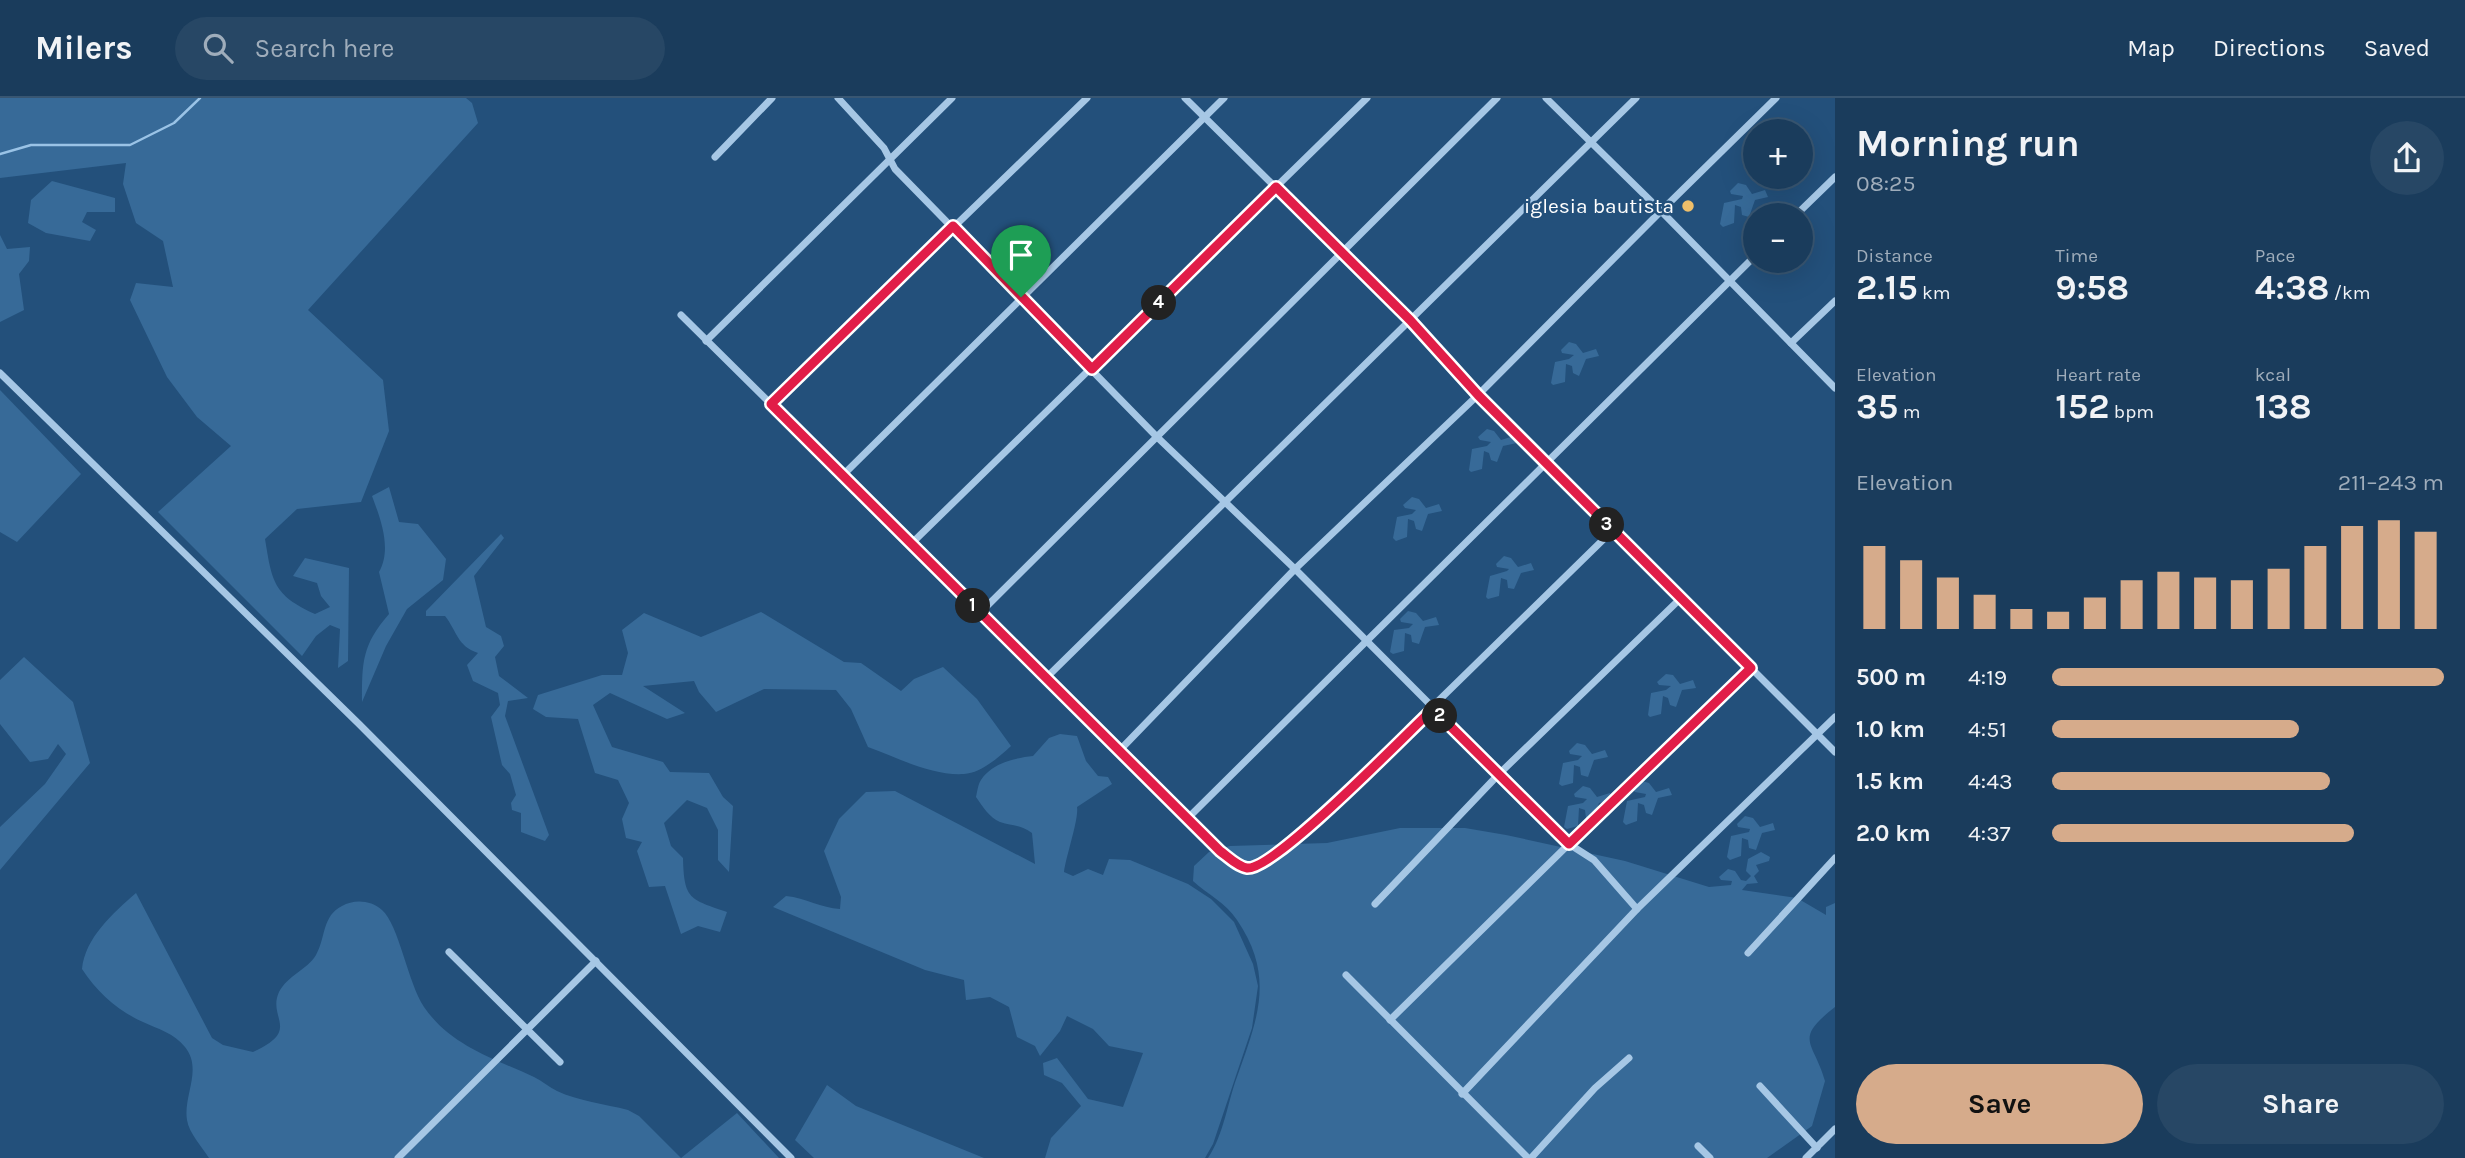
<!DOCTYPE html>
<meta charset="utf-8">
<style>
body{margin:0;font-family:Karla,sans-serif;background:#274765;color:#f1f3f6;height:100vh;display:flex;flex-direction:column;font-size:26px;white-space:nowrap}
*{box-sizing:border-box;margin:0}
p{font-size:23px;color:#9fadbb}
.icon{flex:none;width:38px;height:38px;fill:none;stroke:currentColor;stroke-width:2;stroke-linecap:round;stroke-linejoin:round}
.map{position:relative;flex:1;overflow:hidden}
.sheet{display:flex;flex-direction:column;background:#1a3c5c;width:630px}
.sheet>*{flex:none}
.tools{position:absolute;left:1743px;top:21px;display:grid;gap:14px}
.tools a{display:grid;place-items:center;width:70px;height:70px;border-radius:50%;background:#1a3c5c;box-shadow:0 7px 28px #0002,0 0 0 2px #385672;font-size:35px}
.pin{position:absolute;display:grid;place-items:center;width:60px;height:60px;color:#fff;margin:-72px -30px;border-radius:50% 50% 50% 0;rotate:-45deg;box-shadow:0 0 7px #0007}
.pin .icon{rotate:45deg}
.km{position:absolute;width:35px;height:35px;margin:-18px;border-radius:50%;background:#222;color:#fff;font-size:19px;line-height:35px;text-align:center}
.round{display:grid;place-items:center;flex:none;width:74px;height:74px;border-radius:37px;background:#274765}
.headline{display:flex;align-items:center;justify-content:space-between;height:119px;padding:0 21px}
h1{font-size:38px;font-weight:700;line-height:52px}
.metrics{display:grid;grid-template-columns:repeat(3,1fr);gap:10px;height:119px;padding:7px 21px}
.metrics div{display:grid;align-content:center}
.metrics b{font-size:35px;font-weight:700}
.metrics small{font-size:19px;font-weight:400}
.metrics p{font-size:19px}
.chart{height:196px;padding:14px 21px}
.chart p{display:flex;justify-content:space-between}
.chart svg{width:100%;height:126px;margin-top:7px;stroke:#d6ab8b;stroke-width:6}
.button{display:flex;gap:14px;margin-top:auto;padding:14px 21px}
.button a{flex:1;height:80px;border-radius:42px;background:#d6ab8b;color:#111;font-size:28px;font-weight:700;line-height:80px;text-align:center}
.button a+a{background:#274765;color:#f1f3f6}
ul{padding:0 21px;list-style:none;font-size:23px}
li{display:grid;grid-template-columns:112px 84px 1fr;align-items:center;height:52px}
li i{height:18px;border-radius:9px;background:#d6ab8b}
header{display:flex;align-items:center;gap:42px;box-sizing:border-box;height:98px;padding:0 35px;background:#1a3c5c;border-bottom:2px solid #385672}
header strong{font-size:33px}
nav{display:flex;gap:38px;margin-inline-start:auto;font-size:24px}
.search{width:490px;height:63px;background:#274765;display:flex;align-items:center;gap:18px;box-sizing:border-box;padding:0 24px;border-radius:38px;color:#9fadbb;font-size:26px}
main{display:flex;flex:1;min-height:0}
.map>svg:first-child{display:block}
</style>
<header>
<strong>Milers</strong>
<div class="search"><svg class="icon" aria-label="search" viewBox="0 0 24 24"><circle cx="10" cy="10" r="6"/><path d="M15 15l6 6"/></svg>Search here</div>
<nav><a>Map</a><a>Directions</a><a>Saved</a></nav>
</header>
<main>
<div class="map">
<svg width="1835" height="1060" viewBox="0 0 1835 1060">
<rect width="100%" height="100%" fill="#23507b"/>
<g fill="#376a98">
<path d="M0,0H466L472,5L478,25L308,212L383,282L389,333L361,404L297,411L265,441C272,483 273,497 315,516L330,509L321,498L317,485L293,478L305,460L349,470L348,563L338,570L340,531L330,527L316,538L302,558L158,414L231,348L197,319L167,279L130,202L136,185L173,189L163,143L136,125L123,86L126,65L0,80Z"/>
<polygon points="52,83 115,100 115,114 87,114 82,124 96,132 90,143 46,135 28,125 31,102"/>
<polygon points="1738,85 1746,87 1752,96 1765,92 1768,99 1755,102 1749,119 1742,117 1741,109 1735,107 1734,125 1723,129 1720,126 1724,105 1742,101 1743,98 1731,96 1730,93"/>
<polygon points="0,137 7,151 30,149 29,163 19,176 24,212 0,224"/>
<polygon points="1569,244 1576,246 1583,255 1596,251 1599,258 1586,261 1579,278 1573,275 1572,268 1566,266 1565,284 1553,287 1551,285 1555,264 1569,261 1574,257 1562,255 1561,252"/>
<polygon points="0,292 81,376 17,444 0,434"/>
<polygon points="1487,331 1494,333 1501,342 1514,338 1517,345 1503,348 1497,364 1491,362 1489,355 1484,353 1482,371 1471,374 1469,372 1472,351 1487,348 1491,344 1480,342 1478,339"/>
<path d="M389,389L399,424L418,426L446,461L443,482L407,511L386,548L362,604C362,564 362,547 389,516L379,474C392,451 381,422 372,398Z"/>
<polygon points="1412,399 1419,401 1426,410 1439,406 1442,413 1428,416 1422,433 1416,431 1414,423 1408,421 1407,439 1396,443 1393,440 1397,419 1412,416 1416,412 1405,410 1403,407"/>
<path d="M501,436L504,440L474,478L486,529L501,538L504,548L495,559L499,578L528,600L508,603L505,618L549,737L545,743L521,734V715L512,712L511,705L516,697L510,676L502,667L491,619L500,607L498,595L473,583L467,567L478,555C457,548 457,533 445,518H426V513Z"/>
<polygon points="1504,458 1511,460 1518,469 1531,465 1534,472 1521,475 1514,491 1508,490 1507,482 1501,480 1499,498 1488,501 1486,499 1490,478 1507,473 1509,471 1497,469 1496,466"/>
<polygon points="1408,513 1416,515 1423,523 1436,519 1439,527 1425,529 1419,546 1412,544 1411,537 1405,535 1404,553 1393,556 1390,554 1394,532 1409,530 1413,526 1401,524 1400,521"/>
<path d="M761,514L844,564L861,565L901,593L914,581L943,569L977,601L1011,648C999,659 981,675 964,676C932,678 898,660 868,649L851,611L836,592L764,591L716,614L699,594L694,583L643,588L685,615L667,621L610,595L593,607L612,649L663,664L670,674L709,675L723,699L733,708L729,774L718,762V732L707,710L687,702L664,725L671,748L683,760C684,802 690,801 727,814L720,834L698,828L681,836L665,788L649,789L637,753L642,744L626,740L622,721L629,705L618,682L595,675L578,621L546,619L533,611L538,597L602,577H622L628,555L622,532L644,515L701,539Z"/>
<polygon points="24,559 73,604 90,665 0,772 0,729 45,686 66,656 58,646 48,661 30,664 0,626 0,582"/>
<polygon points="1666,576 1673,577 1680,586 1693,582 1696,590 1682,592 1676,609 1670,607 1668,600 1663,598 1661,616 1650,619 1648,617 1651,595 1666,592 1671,588 1659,587 1657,584"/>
<path d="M1060,636L1077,638L1086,663L1098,678L1108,679L1112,686L1077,709C1079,721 1066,758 1064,774L1073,778L1088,771L1103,777L1109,761L1130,762L1188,786L1211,801L1234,824L1253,866L1258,888L1252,930L1213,1046L1205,1060H1045L1051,1040L1081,1008L1062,985L1044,977L1043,965L1057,960L1088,1001L1123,1009L1143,955L1109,948L1093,931L1067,918L1060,933L1040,958L1035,948L1017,939L1009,909L990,899L966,902L964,882L925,872L773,809L786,798C806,800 821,810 840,811L841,799L824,753L839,721L866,694L895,693L1035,766L1032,735C1021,727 1013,728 1000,724C989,719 983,709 976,699C977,695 978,686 981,682C992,665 1015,660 1033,658L1049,640Z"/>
<polygon points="1577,645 1585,647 1592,656 1605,652 1608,659 1594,662 1588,679 1581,677 1580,669 1574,667 1573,685 1562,688 1559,686 1563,665 1578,662 1582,658 1570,656 1569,653"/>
<polygon points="1642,683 1649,685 1656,694 1669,690 1672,697 1658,700 1652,717 1646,715 1644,707 1638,705 1637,723 1626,727 1623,724 1627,703 1645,699 1646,696 1635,694 1633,691"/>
<polygon points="1583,688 1590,690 1597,699 1610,695 1613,702 1599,705 1593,722 1586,720 1585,712 1579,710 1578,728 1567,731 1564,729 1568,708 1583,705 1587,701 1575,699 1574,696"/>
<polygon points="1745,718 1753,720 1760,729 1773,725 1775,732 1762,735 1756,752 1749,750 1748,742 1742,740 1741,758 1730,762 1727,759 1731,738 1749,734 1750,731 1738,729 1737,726"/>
<path d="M1400,730H1465L1506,737L1625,763L1709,789L1731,787L1732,783L1721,782L1719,779L1728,771L1735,773L1741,782L1746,783L1751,778L1746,773L1748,761L1761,754L1770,759L1769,763L1756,767L1759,773L1754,778L1758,785L1747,786L1742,792L1797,800L1826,817V809L1835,805V909C1793,942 1813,942 1825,983L1812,1028L1767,1060H1208C1224,1036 1227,1006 1237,979C1257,922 1276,879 1237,822C1226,805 1207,796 1193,783L1194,768L1209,754L1230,748L1327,745Z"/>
<path d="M136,795L212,940L223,947L253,954C302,932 267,920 279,894C288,877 307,872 316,857C326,839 322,818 342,808C354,801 371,802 382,812C399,827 408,885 424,909C451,948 493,960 534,979C542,983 549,989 557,993C578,1003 605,1006 628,1012L639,1018L681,1060L737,1015L779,1060H209C202,1049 189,1035 187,1022C183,998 203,971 185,949C174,935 158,931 143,924C118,913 97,894 82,871C85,840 113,815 136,795Z"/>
<polygon points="827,987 856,1008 984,1060 814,1060 795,1042"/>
</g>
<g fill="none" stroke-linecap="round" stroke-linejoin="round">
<polyline stroke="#9ac3e6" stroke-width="2.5" points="0,56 31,47 130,47 174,25 200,0"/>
<g stroke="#a6c7e5" stroke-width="7">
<polyline points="838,0 884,50 895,71 1156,338 1295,471 1569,746 1751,570"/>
<polyline points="1185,0 1410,222 1478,297 1661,113 1835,290"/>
<polyline points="1546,0 1661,113 1776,0"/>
<polyline points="715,59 772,0"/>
<polyline points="1796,117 1835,79"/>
<polyline points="681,217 771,306 1087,0"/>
<polyline points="706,243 952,0"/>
<polyline points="1791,245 1835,203"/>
<polyline points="0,275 359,626 791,1060"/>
<polyline points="771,306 1220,753 1246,770 1259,768 1294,744 1613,432"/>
<polyline points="842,378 1224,0"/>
<polyline points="911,446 1367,0"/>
<polyline points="980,515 1497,0"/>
<polyline points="1046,580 1636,0"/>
<polyline points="1120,652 1295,471 1478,297 1835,654"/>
<polyline points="1188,720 1755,158"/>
<polyline points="1375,806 1499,676 1681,500"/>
<polyline points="449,854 560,964"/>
<polyline points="1748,855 1835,760"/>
<polyline points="1346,877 1528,1060"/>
<polyline points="1390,922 1569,746 1594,762 1637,811"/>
<polyline points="1760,988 1817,1050"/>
<polyline points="1462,996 1637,811 1835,619"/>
<polyline points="1698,1048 1710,1060"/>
<polyline points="398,1060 596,863"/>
<polyline points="1531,1060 1595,990 1629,960"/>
<polyline points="1806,1060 1835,1031"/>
</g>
</g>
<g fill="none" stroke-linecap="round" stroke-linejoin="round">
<g stroke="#fff" stroke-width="14">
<path id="route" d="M1276,89L1410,222L1478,297L1751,570L1569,746L1433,611C1406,636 1274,773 1247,770C1238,769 1227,758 1220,753L771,306L953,128L1092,271Z"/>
</g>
<use href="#route" stroke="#e11d48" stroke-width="9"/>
</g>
<circle fill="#efbf6a" stroke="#23507b" stroke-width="2.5" cx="1688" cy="108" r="7"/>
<g text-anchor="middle" stroke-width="5" stroke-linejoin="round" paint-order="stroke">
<g font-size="21" fill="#fff" stroke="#23507b" text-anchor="end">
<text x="1674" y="115">iglesia bautista</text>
</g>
</g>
</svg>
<div class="tools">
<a>+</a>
<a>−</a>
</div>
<div class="pin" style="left:1021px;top:199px;background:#1e9e55"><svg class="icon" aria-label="arrive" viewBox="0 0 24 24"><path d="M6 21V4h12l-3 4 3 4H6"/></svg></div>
<b class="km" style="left:973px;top:508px">1</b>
<b class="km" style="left:1440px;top:618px">2</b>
<b class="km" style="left:1607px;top:427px">3</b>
<b class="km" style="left:1159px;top:205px">4</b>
</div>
<section class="sheet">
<div class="headline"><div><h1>Morning run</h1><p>08:25</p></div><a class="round"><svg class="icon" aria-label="share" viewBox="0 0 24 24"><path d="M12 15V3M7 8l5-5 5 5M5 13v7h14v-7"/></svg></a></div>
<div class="metrics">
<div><p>Distance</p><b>2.15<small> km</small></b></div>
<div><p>Time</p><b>9:58</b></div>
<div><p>Pace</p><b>4:38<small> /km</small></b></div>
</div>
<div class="metrics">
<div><p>Elevation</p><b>35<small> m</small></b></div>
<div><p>Heart rate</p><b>152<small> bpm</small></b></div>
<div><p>kcal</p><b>138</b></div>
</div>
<div class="chart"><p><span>Elevation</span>211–243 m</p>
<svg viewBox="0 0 160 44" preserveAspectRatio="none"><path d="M5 44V15M15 44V20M25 44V26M35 44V32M45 44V37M55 44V38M65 44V33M75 44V27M85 44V24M95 44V26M105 44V27M115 44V23M125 44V15M135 44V8M145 44V6M155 44V10"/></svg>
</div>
<ul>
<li><b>500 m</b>4:19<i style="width:100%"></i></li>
<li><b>1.0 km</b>4:51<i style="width:63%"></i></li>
<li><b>1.5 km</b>4:43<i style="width:71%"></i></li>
<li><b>2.0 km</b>4:37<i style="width:77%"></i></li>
</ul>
<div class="button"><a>Save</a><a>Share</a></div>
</section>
</main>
